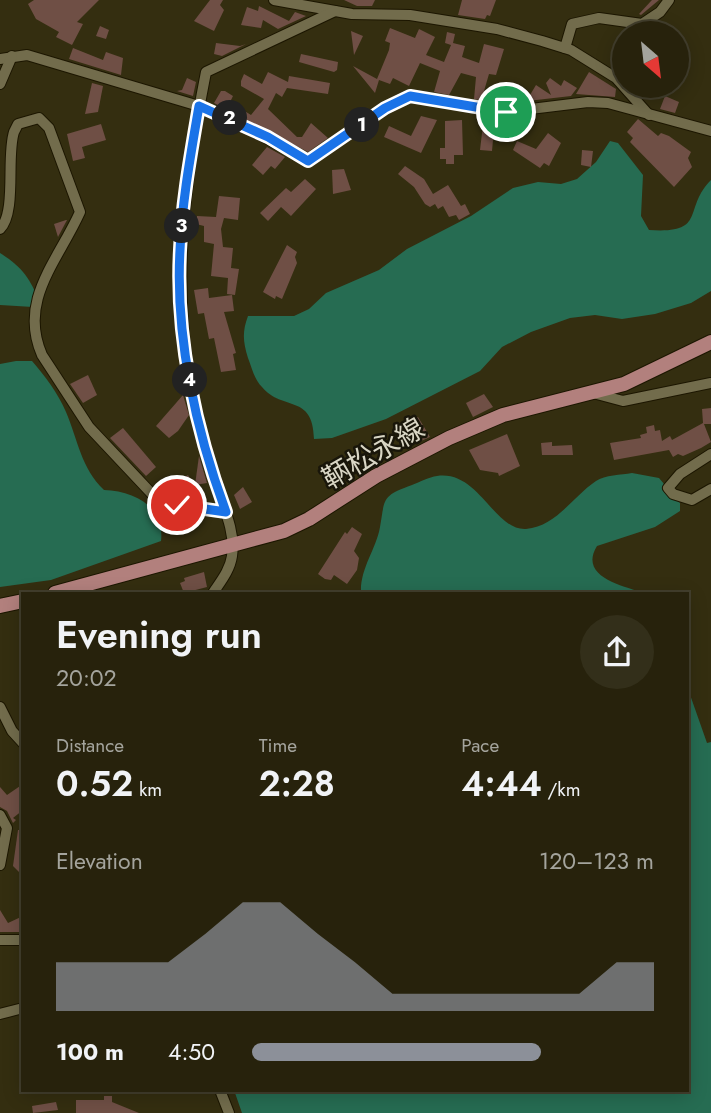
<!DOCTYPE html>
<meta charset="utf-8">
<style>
body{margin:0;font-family:Jost,"Noto Sans JP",sans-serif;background:#332f1a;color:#f1f3f6;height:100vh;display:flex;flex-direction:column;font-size:26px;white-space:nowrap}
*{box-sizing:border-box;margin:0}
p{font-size:23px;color:#a4a49d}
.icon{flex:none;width:38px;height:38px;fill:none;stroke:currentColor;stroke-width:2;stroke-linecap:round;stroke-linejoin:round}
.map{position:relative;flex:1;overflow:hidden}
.panel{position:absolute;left:21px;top:592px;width:668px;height:500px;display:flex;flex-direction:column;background:#27220c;border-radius:0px;box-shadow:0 4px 18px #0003,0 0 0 2px #433f2d}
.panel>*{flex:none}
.needle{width:46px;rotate:152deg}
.fabs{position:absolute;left:612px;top:21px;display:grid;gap:14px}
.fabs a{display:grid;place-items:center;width:77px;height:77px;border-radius:50%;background:#27220c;box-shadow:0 4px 18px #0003,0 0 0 2px #433f2d;font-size:35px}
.pin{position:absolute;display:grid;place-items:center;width:60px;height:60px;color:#fff;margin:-30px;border:4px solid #fff;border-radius:50%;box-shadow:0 2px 7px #0007}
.km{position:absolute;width:35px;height:35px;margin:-18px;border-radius:50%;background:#222;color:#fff;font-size:19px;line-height:35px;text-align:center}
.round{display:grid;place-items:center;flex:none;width:74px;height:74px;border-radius:37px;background:#332f1a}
.overview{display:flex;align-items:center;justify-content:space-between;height:119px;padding:0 35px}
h1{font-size:38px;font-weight:600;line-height:52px}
.stats{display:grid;grid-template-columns:repeat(3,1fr);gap:10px;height:119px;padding:7px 35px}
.stats div{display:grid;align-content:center}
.stats b{font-size:35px;font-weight:600}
.stats small{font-size:19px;font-weight:400}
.stats p{font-size:19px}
.chart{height:196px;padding:14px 35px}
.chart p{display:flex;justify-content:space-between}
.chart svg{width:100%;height:126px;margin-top:7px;fill:#8c9099;opacity:.7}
ul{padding:0 35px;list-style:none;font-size:23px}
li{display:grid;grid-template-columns:112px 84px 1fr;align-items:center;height:52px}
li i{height:18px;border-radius:9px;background:#8c9099}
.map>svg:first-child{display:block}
</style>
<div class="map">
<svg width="711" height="1113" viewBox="0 0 711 1113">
<rect width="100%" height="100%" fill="#342e10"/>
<g fill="#266c52">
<path d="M610,141L618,143L643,175L641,216L649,230C708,234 682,209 711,180V291L691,303L655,314L622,319L595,315L570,318L531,332L502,347L480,371L386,419L332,438L314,439C313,393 283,412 262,387C254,379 252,368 248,358C243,342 242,332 248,316H294L309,309L326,293L379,270L407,249L471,216L513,188L538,182L561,184L577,179L596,162Z"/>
<path d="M0,253C21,266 31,279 39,302L33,307L0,305Z"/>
<path d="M16,361H32C45,376 58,393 66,412C78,440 81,468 104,490C135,491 165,507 161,541L51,580L0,587V364Z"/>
<path d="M632,473L659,478L680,503V511L655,527L597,546C578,577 623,586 644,593H361C360,568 376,550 380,527C385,499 381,496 412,485C420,482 429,477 437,476C479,470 494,531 526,529C557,526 572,497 596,481C605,475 621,475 632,473Z"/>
<polygon points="688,689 707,743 711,742 711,1113 242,1113 234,1090 688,1090"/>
</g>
<g fill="#6f4f45">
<polygon points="34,0 99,0 77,22 83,24 72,45 56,37 59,32 36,19 28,4"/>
<polygon points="210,0 223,0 220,5 224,10 214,31 194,21"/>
<polygon points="344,0 375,0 372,6 357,6"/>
<polygon points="462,0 496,0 490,16 487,15 485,19 458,15"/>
<polygon points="652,0 659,0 641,15 639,14"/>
<polygon points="259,6 289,21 295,12 306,16 278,29 263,20 261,28 241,25 247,7 258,11"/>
<polygon points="100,26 109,30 106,39 96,36"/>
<polygon points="390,28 415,38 419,29 435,37 426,55 444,62 451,45 445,43 447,32 455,34 453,43 465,46 462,57 479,63 484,44 504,49 496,75 489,74 484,91 502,96 500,103 474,99 476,77 461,73 449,95 434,92 440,71 420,63 409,86 393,78 390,84 379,80 375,93 353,66 377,79 389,50 390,43 385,41"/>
<polygon points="351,31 363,36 354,55"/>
<polygon points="216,43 240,46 246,44 222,56 214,54"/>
<polygon points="73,48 103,60 106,52 123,58 121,75 69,59"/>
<polygon points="301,54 338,62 337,70 334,72 299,62"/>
<polygon points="268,72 288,82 289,76 330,83 328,94 287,88 282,97 276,93 268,109 297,137 302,137 311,123 328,138 308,152 214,103 221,91 225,91 233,96 230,102 251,115 264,99 241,86 241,81 244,74 262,84"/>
<polygon points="589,72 616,89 615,97 576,94"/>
<polygon points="187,78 196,82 193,96 177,91 182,90"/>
<polygon points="550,78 561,86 564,80 577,88 571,96 519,102 519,100 527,100 536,85 551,95 546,83"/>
<polygon points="92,83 103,86 98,112 85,114"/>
<polygon points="665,96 679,102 675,113 660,109"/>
<polygon points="421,116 437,120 421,153 384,137 389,126 411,136"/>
<polygon points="484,116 501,119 498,140 493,140 492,151 480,150"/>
<polygon points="638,119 658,136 661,133 669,136 691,152 688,158 692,167 674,187 630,142 633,138 627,132"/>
<polygon points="462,120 463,155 454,155 454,164 446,164 446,159 440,159 440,148 445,148 445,121"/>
<polygon points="101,124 106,140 82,147 85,158 73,161 67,134"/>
<polygon points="548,133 561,143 549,166 544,163 540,168 513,150 517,141 536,149"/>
<polygon points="267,147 285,157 275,169 271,166 263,175 252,165"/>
<polygon points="582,150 593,151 591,167 581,165"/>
<polygon points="405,166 424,179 433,194 448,185 461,206 465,204 470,214 459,220 456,215 449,217 443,206 438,209 435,204 430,207 425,204 414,187 398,174"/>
<polygon points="344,169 351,190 333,194 332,170"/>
<polygon points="305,179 316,189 291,216 281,207 268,221 260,213 286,188 291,192"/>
<polygon points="219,196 240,198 238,220 224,218 221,229 223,247 233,248 231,268 239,269 235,295 227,294 228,278 211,276 214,244 204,242 204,226 196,224 197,216 216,217"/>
<polygon points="66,220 67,220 58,237 54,224"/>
<polygon points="287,245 297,252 295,257 297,263 282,299 276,296 275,299 263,292"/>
<polygon points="208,288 209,298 232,295 234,311 224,312 236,353 233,354 236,370 221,372 214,338 209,339 204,313 198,314 194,290"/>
<polygon points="88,375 97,395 83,403 70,384"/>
<polygon points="484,394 493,407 473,417 466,403"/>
<polygon points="183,395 189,415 178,431 169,438 156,426"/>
<polygon points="711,408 711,424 704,424 711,442 701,448 683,456 678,454 673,457 669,450 614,460 610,443 641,438 640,435 647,433 646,427 654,425 655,431 660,430 662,441 670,436 672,440 703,423 702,409"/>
<polygon points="418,417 430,437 412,445 404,422"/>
<polygon points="123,428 156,467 146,476 110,438"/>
<polygon points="507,434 520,466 499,476 498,473 480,470 469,450"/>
<polygon points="552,442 552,446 572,445 573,455 542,455 541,443"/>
<polygon points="199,456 207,483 195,485"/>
<polygon points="188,475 197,491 186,498 175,483"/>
<polygon points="243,487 252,502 240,509 234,495"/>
<polygon points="352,527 362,534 354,551 359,558 357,570 347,584 334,575 331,580 325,579 318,574 345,532 347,534"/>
<polygon points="204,572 207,587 184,593 180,583 185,581 184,578"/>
<polygon points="23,784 23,810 13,818 16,820 13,823 7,811 0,807 0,787 7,795"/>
<polygon points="18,830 23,830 23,876 13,866"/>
<polygon points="0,910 8,923 23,916 23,932 0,932"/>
<polygon points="104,1096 112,1096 112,1102 139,1113 76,1113 76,1100 104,1100"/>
<polygon points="56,1102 58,1110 33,1113 32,1106"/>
</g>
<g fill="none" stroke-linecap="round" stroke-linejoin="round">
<g stroke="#1c1600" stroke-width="12">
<g id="minor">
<polyline points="274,0 352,14 410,15 497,29 542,41 571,50 616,78 649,115"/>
<polyline points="565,48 572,24 599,18 642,24 660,12 669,0"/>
<polyline points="0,59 27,55 199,106 228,117 308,161 385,108 410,96 506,112 588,102 608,103 711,131"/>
<polyline points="0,84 12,56"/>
<path d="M0,229C17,212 6,156 14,132L18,124L39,118L49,128L80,212C58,261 18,300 42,355L89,427L152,494L177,505L226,512"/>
<polyline points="593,393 623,401 711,383"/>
<polyline points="711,454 680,474 668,488 673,494 692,500 711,489"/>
<path d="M213,593C221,581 230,570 232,556C236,529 221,503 214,479C206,451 198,423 193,396C170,287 185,179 206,72L335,11"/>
<polyline points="0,707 12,731 23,743"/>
<polyline points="0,815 7,828 0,865"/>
<polyline points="0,940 23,940"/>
<polyline points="0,1014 23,1008"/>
<polyline points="220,1090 229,1113"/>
</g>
</g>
<g stroke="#1c1600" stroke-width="16">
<g id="major">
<polyline points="55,593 284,531 309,519 376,476 449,438 503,415 624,384 711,342"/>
<polyline points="0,606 23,601"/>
</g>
</g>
<use href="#minor" stroke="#726c4c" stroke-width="10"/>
<use href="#major" stroke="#b2807d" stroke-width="14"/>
</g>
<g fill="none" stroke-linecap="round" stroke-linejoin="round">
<g stroke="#fff" stroke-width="14">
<path id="route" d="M177,505L226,512C196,431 175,337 180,250C182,201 191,153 199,106L268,137L308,161L385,108L410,96L506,112"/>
</g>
<use href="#route" stroke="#1a73e8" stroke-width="9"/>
</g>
<g text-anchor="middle" stroke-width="5" stroke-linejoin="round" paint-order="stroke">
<g font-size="28" fill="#d9d6c5" stroke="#19160a">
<text transform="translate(373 453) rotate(-30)" y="10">鞆松永線</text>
</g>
</g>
</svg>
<div class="fabs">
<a><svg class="needle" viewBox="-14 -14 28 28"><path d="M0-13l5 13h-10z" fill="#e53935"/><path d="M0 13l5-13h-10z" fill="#a4a49d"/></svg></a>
</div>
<div class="pin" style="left:506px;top:112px;background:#1e9e55"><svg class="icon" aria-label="arrive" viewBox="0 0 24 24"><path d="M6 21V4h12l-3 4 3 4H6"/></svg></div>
<div class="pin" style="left:177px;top:505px;background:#d93025"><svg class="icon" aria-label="check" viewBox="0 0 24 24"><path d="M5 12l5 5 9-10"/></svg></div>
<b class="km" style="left:362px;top:125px">1</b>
<b class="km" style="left:230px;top:118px">2</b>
<b class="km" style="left:182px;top:226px">3</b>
<b class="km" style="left:190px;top:380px">4</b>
<section class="panel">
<div class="overview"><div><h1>Evening run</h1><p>20:02</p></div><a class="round"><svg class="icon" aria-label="share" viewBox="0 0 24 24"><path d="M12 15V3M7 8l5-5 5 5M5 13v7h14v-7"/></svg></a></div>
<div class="stats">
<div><p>Distance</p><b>0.52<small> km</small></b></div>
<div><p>Time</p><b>2:28</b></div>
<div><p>Pace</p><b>4:44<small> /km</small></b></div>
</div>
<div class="chart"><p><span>Elevation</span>120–123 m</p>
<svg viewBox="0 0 160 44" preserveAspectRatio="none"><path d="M0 44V27L10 27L20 27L30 27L40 17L50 6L60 6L70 17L80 27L90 38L100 38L110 38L120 38L130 38L140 38L150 27L160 27V44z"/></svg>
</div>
<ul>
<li><b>100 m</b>4:50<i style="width:72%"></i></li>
</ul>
</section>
</div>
